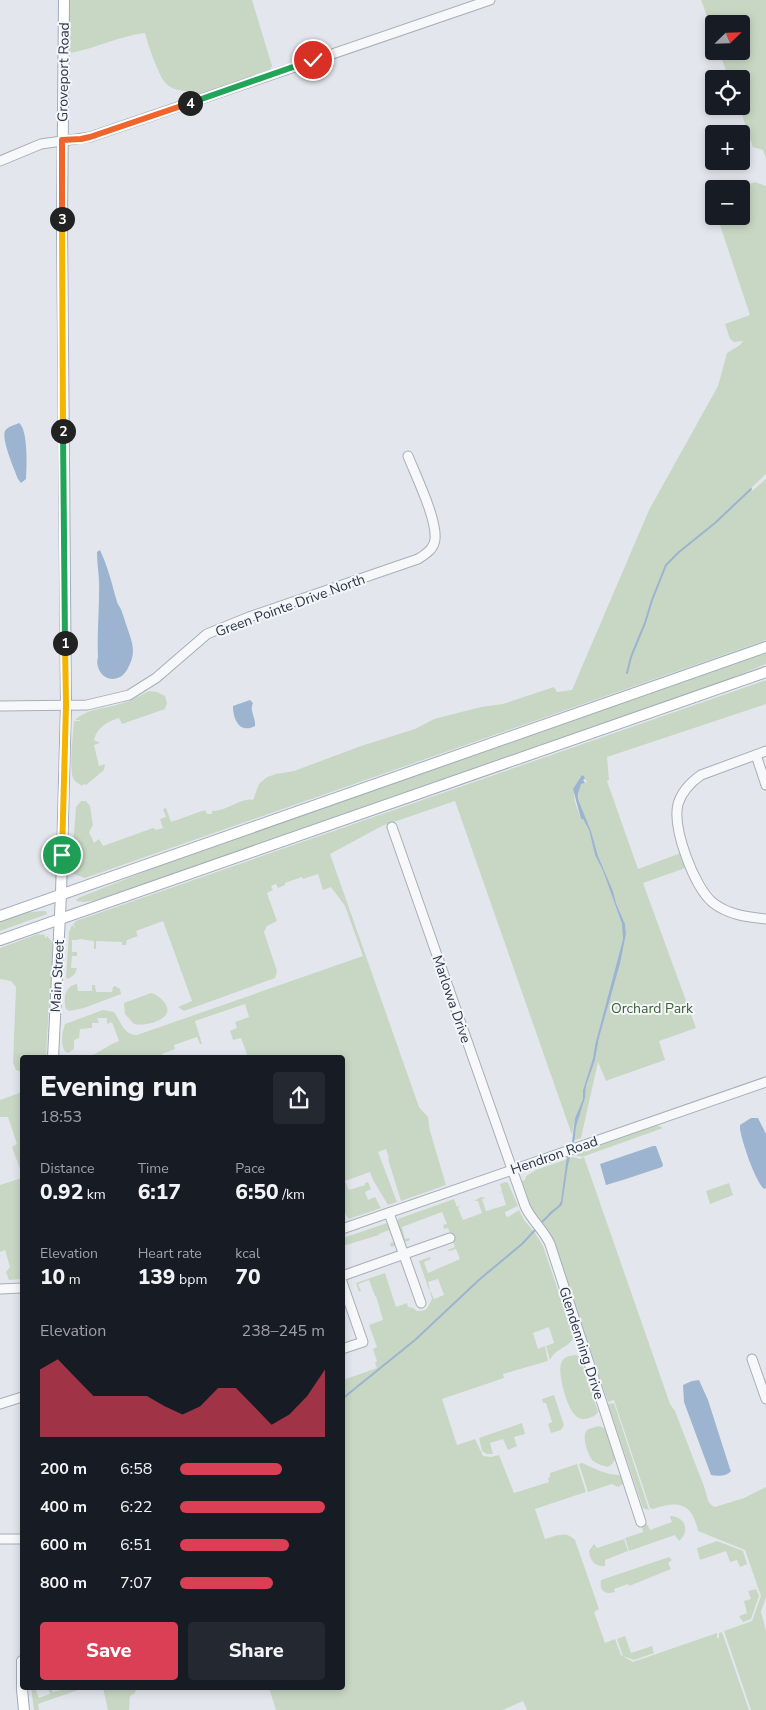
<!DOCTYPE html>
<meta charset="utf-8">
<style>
body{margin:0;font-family:"Nunito Sans",sans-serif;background:#242831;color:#f1f3f6;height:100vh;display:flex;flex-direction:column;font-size:19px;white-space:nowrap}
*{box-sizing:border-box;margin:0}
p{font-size:16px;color:#9ea1a6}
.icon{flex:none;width:28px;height:28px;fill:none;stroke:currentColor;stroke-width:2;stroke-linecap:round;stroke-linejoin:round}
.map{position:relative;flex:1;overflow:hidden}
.sheet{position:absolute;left:20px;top:1055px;width:325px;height:635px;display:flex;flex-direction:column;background:#171b24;border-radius:5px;box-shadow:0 2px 8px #0003}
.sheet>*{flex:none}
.needle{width:32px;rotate:67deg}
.controls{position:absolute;left:705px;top:15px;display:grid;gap:10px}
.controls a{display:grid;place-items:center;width:45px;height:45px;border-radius:5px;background:#171b24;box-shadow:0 2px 8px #0003;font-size:25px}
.pin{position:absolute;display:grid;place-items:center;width:42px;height:42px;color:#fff;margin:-21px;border:2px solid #fff;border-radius:50%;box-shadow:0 1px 5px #0007}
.km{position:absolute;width:25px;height:25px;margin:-12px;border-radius:50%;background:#222;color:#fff;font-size:14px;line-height:25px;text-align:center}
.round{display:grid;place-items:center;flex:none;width:52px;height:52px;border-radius:5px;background:#242831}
.summary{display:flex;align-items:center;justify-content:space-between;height:85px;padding:0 20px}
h1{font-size:28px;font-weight:800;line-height:38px}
.figures{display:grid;grid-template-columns:repeat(3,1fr);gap:8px;height:85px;padding:5px 20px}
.figures div{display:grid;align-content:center}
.figures b{font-size:21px;font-weight:800}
.figures small{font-size:14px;font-weight:400}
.figures p{font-size:14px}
.chart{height:140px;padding:10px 20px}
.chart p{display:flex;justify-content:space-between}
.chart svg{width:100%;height:90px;margin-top:5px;fill:#db3f55;opacity:.7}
.button{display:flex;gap:10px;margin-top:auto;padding:10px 20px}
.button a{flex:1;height:58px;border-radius:5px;background:#db3f55;color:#fff;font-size:20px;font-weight:800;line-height:58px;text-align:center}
.button a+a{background:#242831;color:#f1f3f6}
ul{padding:0 20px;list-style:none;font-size:16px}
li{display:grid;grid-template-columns:80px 60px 1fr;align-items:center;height:38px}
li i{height:12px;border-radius:6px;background:#db3f55}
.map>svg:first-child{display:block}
</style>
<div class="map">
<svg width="766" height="1710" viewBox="0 0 766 1710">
<rect width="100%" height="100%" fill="#e3e7ed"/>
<g fill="#c8d7c4">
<path d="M70,0H252L272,66L270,70L200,94L191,96L188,94V91C166,90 163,82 155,63C151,53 148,44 145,33C120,36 96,48 71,53L68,40Z"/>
<polygon points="701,0 766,0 766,159 763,150 753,147 739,106 741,106 741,79 729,79 719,51 741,51 741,24 714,24 714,35"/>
<path d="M755,182L766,186V474L750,489L752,491L766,479V640L85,878L74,874L71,866L70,852L73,845L76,807L81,801H86L90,806L93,825L89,832L94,843L99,839L103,846L153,828L156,830L163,828L160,819L166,817L163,809L166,808L171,822L205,810L207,814H212V811C228,811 242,797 253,800L259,784L267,777L276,774L294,771L361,746L415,729L434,719L481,707L503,704L554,687L557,692L572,690L649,510L718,386L727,353L740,345L743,341L734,342L730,339L725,324L750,315L717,216H741V189H735Z"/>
<polygon points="766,653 766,664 712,686 98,900 84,902 76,901 78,898 176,859"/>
<path d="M766,680V704L607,757L609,780L607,781L638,869L686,851L691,866L643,883L696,1028L659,1041L665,1060L611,1079L606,1081L598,1062L581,1138L575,1140L576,1127L585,1098L586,1086L595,1060L599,1038L620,964L626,934L625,924L616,903L613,891L598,856L591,831L578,799L579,786L581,784L587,782L583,775C569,792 574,799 581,819H583L589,830L595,855L603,871L623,927V939L595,1045L593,1058L583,1090V1099L575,1118L572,1135L455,801L382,826L330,854L419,1107L428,1117L430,1131L446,1185L401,1201L388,1159L389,1158L386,1149L378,1152L397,1202L388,1205L373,1180L370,1172L345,1181L349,1190L365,1185V1183L368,1182L371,1189L365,1192L368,1200L375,1197L381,1208L349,1219L347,1217L342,1206V1058L248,1057L241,1038L233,1040L230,1031L237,1028L235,1022L249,1017L245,1004L195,1021L202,1044H200L197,1037L174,1045L175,1049L162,1054L163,1057H88C100,1053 107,1045 119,1041L112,1022L107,1024V1018H97L99,1023H92V1028L80,1029L79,1038L74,1040V1049L68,1053C59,1049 62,1032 65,1024L103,1010L114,1012C121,1021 123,1035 137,1035L363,956L345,906L331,887L323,890L318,874L303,879L302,877L285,883V885L278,888L276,884L271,886L273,890L267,893L277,921L267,926L264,932L277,971L275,978L184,1011L178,1007L192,1001L163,921L136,931L138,936L127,940L126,945H122V942L96,941V949H94V941L79,939L78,940H72V952H77V956H72L71,968H77C76,974 73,976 68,979L66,977L69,932L72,925L76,929L73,924L76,921Z"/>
<path d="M149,691L157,692L165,696L167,703L165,709L122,724L119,718C107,722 97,727 94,740L100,743L94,745L99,766L105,764L104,770L86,785L83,784L82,786C78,783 75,782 73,778C69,766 73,735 74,721H80V720H75C88,708 104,709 120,704C130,701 139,696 149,691Z"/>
<polygon points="41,911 46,911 47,914 0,931 0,921 23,913"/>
<polygon points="38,934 45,935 45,939 47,936 54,944 54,976 49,1003 46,1057 22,1058 22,1072 16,1070 13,1063 16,987 11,981 0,979 0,948"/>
<path d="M77,984L78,991H92V985H95L96,992H112L113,987L115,986L120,989L121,994L84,1008L69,1011L66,1009C63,998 65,986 77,984Z"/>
<path d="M151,993C159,995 173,1007 165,1016C158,1023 143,1026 134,1024L125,1014L124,1003Z"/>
<polygon points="22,1092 22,1168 20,1169 12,1147 17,1144 8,1117 0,1117 0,1100"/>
<polygon points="653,1125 659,1126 663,1128 582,1157 574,1155 549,1163 548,1162"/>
<path d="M573,1157L580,1159L584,1157L670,1404L675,1411L705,1489C707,1496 707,1504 715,1507L744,1498L766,1487V1597L761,1612L766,1631V1710H751L724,1631L752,1621L761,1596L745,1550L698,1531C692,1503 679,1500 653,1509L650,1508L614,1400L608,1402L553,1240L547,1230L532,1211L522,1181L525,1180L526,1176L536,1170Z"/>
<polygon points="22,1178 22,1279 9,1280 6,1272 10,1267 5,1250 0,1252 0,1185"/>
<path d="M505,1182L508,1183L518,1206L505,1212L506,1216L508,1217L519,1210L524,1220L535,1233L543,1246L572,1332L573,1339C567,1348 555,1349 550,1360L546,1346L554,1343L549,1327L533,1333L538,1349L545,1346L548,1361L503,1374L504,1378L442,1399L457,1445L475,1439L483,1456L491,1457L499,1455L514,1493L549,1482L548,1478L550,1477V1473L577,1464L586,1492L535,1509L545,1539C556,1536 566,1530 575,1540L599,1609L594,1612L605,1643L615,1639L621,1655L633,1662L717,1633V1638H719V1633L722,1632L749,1710H527L523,1701L503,1710H276L269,1688H342L343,1380L377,1368L375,1363L377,1361L373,1349L377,1347L369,1325L383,1320L376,1296H375L369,1280L358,1284L361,1291L359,1292L356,1283L385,1273L396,1307L407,1303L408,1307L413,1308L417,1311C428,1312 428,1306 432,1299L430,1292H431L434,1299L444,1295L438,1279L428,1282L430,1290H429L419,1261L430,1257L431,1259L424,1262L428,1273L460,1259L456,1249L449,1251L448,1250L455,1247L448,1228L444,1229L443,1225L447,1224L442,1212L402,1227L405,1239L409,1238L410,1240L405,1242L398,1224V1219L454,1199L457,1207L461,1205L458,1208L463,1220L482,1213L478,1201H474L481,1197L486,1198L482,1199L486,1211L506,1205L502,1192L498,1193L502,1191L500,1184Z"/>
<polygon points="729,1183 733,1195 710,1204 706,1191"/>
<polygon points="387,1223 389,1225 396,1245 391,1247 390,1243 394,1242 389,1230 379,1234 379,1235 343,1246 343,1238"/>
<path d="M576,1355L580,1357L598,1412C596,1415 593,1417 589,1418C583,1420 578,1419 574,1414C567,1407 556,1370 562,1361C565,1356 570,1356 576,1355Z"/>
<polygon points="554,1395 564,1425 561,1430 551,1433 548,1424 552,1422 546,1403 543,1403 542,1399"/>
<polygon points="614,1403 649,1510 643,1508 608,1404"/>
<polygon points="522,1423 525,1434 514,1437 517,1446 508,1450 503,1439 490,1443 493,1454 487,1454 482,1451 479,1438"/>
<path d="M599,1426L604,1428L608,1431L616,1457L613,1463L608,1467C603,1466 597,1464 593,1461C588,1455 581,1436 587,1430C590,1428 595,1427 599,1426Z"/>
<polygon points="582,1463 600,1471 610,1474 619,1475 623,1478 623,1484 618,1487 612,1484 588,1492 579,1464"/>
<path d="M671,1516C686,1517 690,1532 679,1541L675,1535L629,1551L625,1538L643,1532L642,1526L647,1524L650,1530L672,1522L670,1517Z"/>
<path d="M624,1539L628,1551L605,1560V1566C595,1567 590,1561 589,1551L594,1544L597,1548Z"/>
<polygon points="717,1541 743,1551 747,1564 740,1567 737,1560 730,1562 726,1551 700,1560 697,1548"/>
<path d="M669,1557L672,1560L668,1563L671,1569L629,1586L628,1584L614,1589L615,1592C605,1595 599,1591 601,1580Z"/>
<polygon points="756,1589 759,1596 751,1619 743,1622 739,1616 747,1613 744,1601 751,1599 748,1591"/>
<polygon points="625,1636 631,1653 652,1646 654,1653 634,1660 623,1656 617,1639"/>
<polygon points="31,1688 35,1688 39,1698 50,1694 49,1690 51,1689 53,1692 70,1688 84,1688 38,1704 39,1710 34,1710"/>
<polygon points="103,1688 136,1688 135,1693 130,1696 129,1710 108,1710"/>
</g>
<g fill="#9cb4cf">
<path d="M19,423C28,429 27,467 26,479L21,483L18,479C15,471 1,439 5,431C8,426 15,425 19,423Z"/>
<path d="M100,550C108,567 112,584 117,602C118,605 121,608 122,612C124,617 125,622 127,627C132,642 137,652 128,668C125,674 121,678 113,679C102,679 95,667 98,657C97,635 99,614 99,593C100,579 97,566 97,552Z"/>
<path d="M250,700L253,703C249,710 256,718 255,726C240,734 233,720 233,706Z"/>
<polygon points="582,775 584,776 585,779 583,780 585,783 581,784 578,794 578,799 591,831 598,856 613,891 616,903 625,924 626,934 620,964 599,1038 595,1060 586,1086 585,1098 576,1127 575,1138 568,1165 562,1205 549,1216 549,1213 559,1205 561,1201 567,1156 572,1142 575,1118 583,1099 583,1090 593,1058 595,1045 623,939 622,924 603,871 595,855 589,830 583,819 581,819 573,789"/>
<path d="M751,1118H758L766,1134V1188L764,1189C755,1181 742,1142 740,1129V1125Z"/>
<polygon points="653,1146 656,1146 663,1165 662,1167 626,1179 606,1185 600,1164"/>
<path d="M699,1380L708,1400L730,1469L731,1471C726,1477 717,1476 711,1475L684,1402L683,1385L692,1381Z"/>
</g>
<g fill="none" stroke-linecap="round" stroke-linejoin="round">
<g stroke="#9cb4cf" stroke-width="2">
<polyline points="627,673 631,657 645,623 652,600 666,565 679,552 715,523 751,489"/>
<polyline points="541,1223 550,1214"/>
<polyline points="342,1399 415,1340 480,1279 522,1244 536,1229"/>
</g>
<g stroke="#a7aeb8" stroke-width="11">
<g id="minor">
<polyline points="0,161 41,144 90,137 490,0"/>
<path d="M0,706L87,705L129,695L156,678L207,634L249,617L418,559C426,554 434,549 435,539C437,519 416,476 408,456"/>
<path d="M766,751L701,775C691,782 682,791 678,804C672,828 694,886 712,902C728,915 747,917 766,919"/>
<polyline points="756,755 766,785"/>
<path d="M392,827L525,1206C531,1220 544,1230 550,1244L641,1522"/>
<polyline points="389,1213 421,1303"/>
<polyline points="342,1229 766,1082"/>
<polyline points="342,1276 450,1238"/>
<polyline points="342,1282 363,1342 342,1349"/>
<polyline points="0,1289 22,1288"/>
<polyline points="752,1359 766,1399"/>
<polyline points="0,1404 22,1397"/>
<polyline points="0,1539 22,1539"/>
</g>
</g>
<g stroke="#a1abba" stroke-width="12">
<g id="major">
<polyline points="0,916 766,647"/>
<polyline points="0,940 766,672"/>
<polyline points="53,1058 61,894 66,705 62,223 64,0"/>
<polyline points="22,1661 22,1689 24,1710"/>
</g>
</g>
<use href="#minor" stroke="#f7f8fa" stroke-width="9"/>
<use href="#major" stroke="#fff" stroke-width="10"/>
</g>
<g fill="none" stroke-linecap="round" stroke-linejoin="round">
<g stroke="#fff" stroke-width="10">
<polyline id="split-1" points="62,855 66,705 65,643"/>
</g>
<g stroke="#fff" stroke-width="10">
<polyline id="split-2" points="63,431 65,643"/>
</g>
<g stroke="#fff" stroke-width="10">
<polyline id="split-3" points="62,219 63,431"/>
</g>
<g stroke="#fff" stroke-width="10">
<polyline id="split-4" points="62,219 62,140 81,139 90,137 190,103"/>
</g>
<g stroke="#fff" stroke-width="10">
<polyline id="split-5" points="190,103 313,60"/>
</g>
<use href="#split-1" stroke="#f5b400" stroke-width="6"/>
<use href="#split-2" stroke="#22a559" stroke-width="6"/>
<use href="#split-3" stroke="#f5b400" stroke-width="6"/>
<use href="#split-4" stroke="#f0652b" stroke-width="6"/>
<use href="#split-5" stroke="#22a559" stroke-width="6"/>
</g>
<g text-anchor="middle" stroke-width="4" stroke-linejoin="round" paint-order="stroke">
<g font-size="14" fill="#293447" stroke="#f4f6f9">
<text transform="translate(63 72) rotate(-89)" y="5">Groveport Road</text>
<text transform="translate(290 605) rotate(-20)" y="5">Green Pointe Drive North</text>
<text transform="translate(57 976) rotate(-87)" y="5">Main Street</text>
<text transform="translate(452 999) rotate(71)" y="5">Marlowa Drive</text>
<text transform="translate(554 1155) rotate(-19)" y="5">Hendron Road</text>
<text transform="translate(582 1343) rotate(72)" y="5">Glendenning Drive</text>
</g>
<g font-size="14" fill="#3d6435" stroke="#f4f6f9">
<text x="652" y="1013">Orchard Park</text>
</g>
</g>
</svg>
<div class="controls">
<a><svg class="needle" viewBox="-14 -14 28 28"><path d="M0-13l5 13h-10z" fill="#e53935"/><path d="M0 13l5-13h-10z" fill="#9ea1a6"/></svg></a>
<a><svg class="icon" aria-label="locate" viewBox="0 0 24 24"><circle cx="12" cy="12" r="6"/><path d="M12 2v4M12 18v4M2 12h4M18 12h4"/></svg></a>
<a>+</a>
<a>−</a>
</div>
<div class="pin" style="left:62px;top:855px;background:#1e9e55"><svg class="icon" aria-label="arrive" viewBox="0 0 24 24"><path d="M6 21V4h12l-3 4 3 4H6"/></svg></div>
<div class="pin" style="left:313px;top:60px;background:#d93025"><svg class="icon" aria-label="check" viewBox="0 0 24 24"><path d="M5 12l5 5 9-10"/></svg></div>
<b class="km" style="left:65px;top:643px">1</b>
<b class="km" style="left:63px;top:431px">2</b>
<b class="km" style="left:62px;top:219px">3</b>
<b class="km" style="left:190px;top:103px">4</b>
<section class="sheet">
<div class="summary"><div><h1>Evening run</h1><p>18:53</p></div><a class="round"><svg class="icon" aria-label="share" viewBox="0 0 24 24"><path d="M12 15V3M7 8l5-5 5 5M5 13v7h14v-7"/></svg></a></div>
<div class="figures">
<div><p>Distance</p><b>0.92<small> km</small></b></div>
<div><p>Time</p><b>6:17</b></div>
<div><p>Pace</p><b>6:50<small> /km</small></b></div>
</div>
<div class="figures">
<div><p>Elevation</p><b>10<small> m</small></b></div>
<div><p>Heart rate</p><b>139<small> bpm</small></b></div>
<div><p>kcal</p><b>70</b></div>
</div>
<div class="chart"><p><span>Elevation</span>238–245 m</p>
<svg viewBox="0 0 160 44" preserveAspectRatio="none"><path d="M0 44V11L10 6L20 15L30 24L40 24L50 24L60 24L70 29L80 33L90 29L100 20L110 20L120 29L130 38L140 33L150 24L160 11V44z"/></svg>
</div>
<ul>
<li><b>200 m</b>6:58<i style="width:70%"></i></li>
<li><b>400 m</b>6:22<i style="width:100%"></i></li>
<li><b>600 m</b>6:51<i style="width:75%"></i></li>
<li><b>800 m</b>7:07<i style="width:64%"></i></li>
</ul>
<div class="button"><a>Save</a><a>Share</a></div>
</section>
</div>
